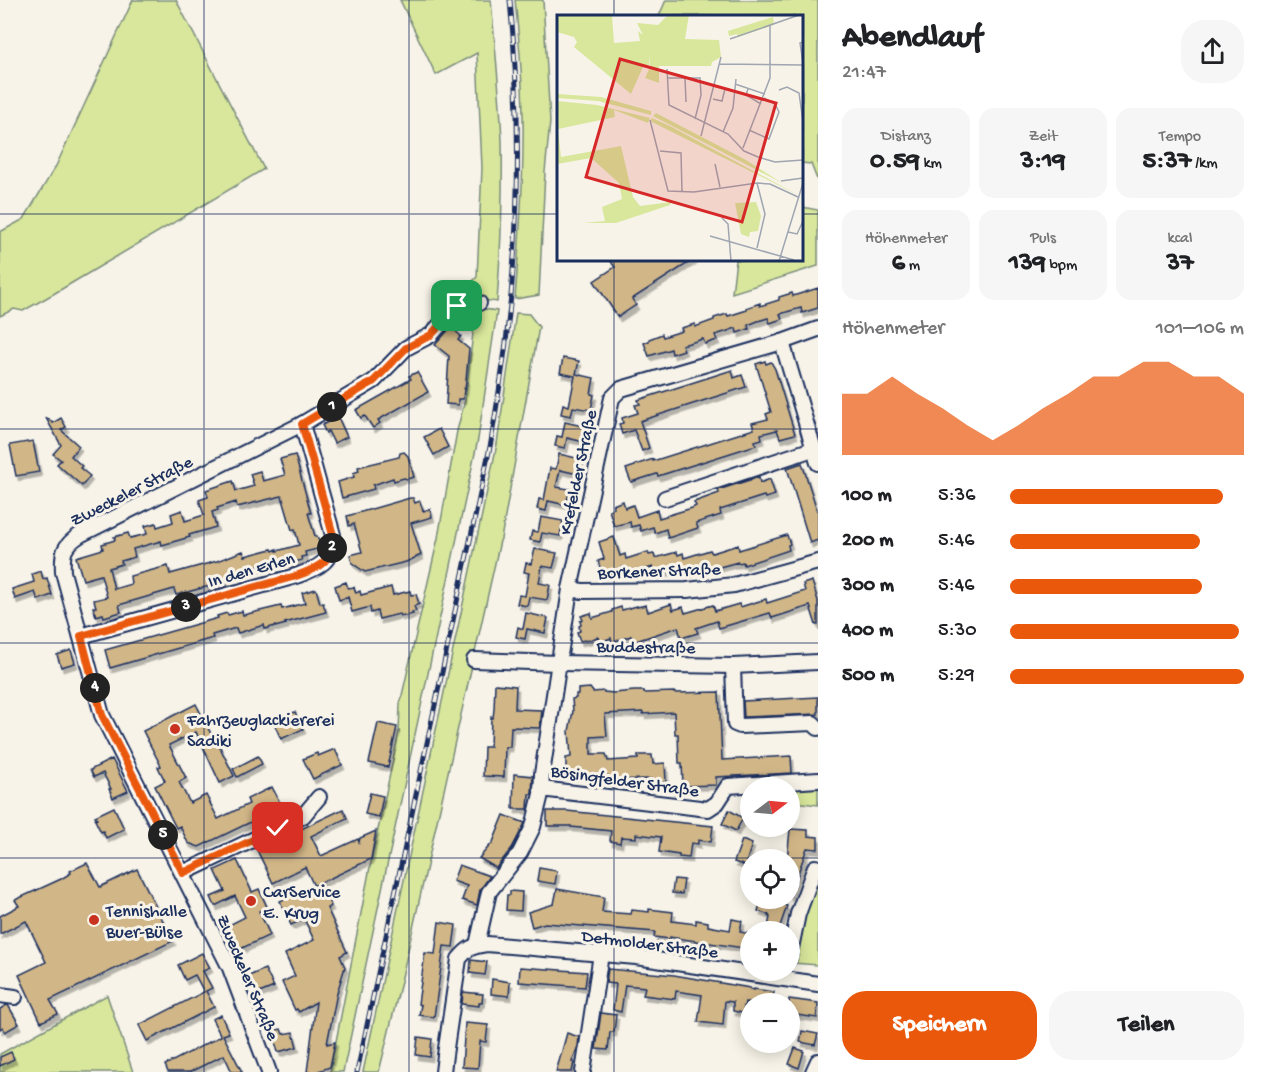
<!DOCTYPE html>
<html lang="de">
<meta charset="utf-8">
<style>
body{margin:0;font-family:"Gochi Hand",sans-serif;background:#f6f6f6;color:#202124;height:100vh;display:flex;flex-direction:column;font-size:22px;white-space:nowrap}
*{box-sizing:border-box;margin:0}
p{font-size:20px;color:#757577}
.icon{flex:none;width:33px;height:33px;fill:none;stroke:currentColor;stroke-width:2;stroke-linecap:round;stroke-linejoin:round}
.map{position:relative;flex:1;overflow:hidden}
.panel{display:flex;flex-direction:column;background:#fff;width:450px}
.panel>*{flex:none}
.needle{width:39px;rotate:74deg}
.fabs{position:absolute;left:740px;top:777px;display:grid;gap:12px}
.fabs a{display:grid;place-items:center;width:60px;height:60px;border-radius:50%;background:#fff;box-shadow:0 3px 15px #0003;font-size:30px}
.pin{position:absolute;display:grid;place-items:center;width:51px;height:51px;color:#fff;margin:-26px;border-radius:12px;box-shadow:0 3px 9px #0006}
.km{position:absolute;width:30px;height:30px;margin:-15px;border-radius:50%;background:#222;color:#fff;font-size:16px;line-height:30px;text-align:center}
.round{display:grid;place-items:center;flex:none;width:63px;height:63px;border-radius:24px;background:#f6f6f6}
.overview{display:flex;align-items:center;justify-content:space-between;height:102px;padding:0 24px}
h1{font-size:33px;font-weight:700;line-height:45px}
.figures{display:grid;grid-template-columns:repeat(3,1fr);gap:9px;height:102px;padding:6px 24px}
.figures div{display:grid;align-content:center;border-radius:15px;background:#f6f6f6;text-align:center}
.figures b{font-size:26px;font-weight:700}
.figures small{font-size:16px;font-weight:400}
.figures p{font-size:16px}
.chart{height:168px;padding:12px 24px}
.chart p{display:flex;justify-content:space-between}
.chart svg{width:100%;height:108px;margin-top:6px;fill:#ea580c;opacity:.7}
.cta{display:flex;gap:12px;margin-top:auto;padding:12px 24px}
.cta a{flex:1;height:69px;border-radius:24px;background:#ea580c;color:#fff;font-size:24px;font-weight:700;line-height:69px;text-align:center}
.cta a+a{background:#f6f6f6;color:#202124}
ul{padding:0 24px;list-style:none;font-size:20px}
li{display:grid;grid-template-columns:96px 72px 1fr;align-items:center;height:45px}
li i{height:15px;border-radius:8px;background:#ea580c}
main{display:flex;flex:1;min-height:0}
.map>svg:first-child{display:block}
</style>
<main>
<div class="map">
<svg width="818" height="1072" viewBox="0 0 818 1072">
<defs>
<filter id="shadow"><feDropShadow dx="2.5" dy="4.5" stdDeviation="0" flood-color="#0004"/></filter>
</defs>
<rect width="100%" height="100%" fill="#f7f3e8"/>
<filter id="ink" filterUnits="userSpaceOnUse"><feTurbulence type="fractalNoise" baseFrequency=".0167" numOctaves="2"/><feDisplacementMap in="SourceGraphic" scale="12" xChannelSelector="R" yChannelSelector="G"/><feConvolveMatrix kernelMatrix="1 2 1 2 8 2 1 2 1" color-interpolation-filters="sRGB"/></filter>
<g filter="url(#ink)">
<g fill="#d8e79b" stroke="#7a8b7c" stroke-width="1.5">
<polygon points="133,0 176,0 264,169 55,293 23,311 14,309 0,316 0,232 24,219 56,166"/>
<path d="M400,0H491C495,47 500,94 502,141C503,195 501,248 497,302L457,296L477,277L482,168L477,53L436,75Z"/>
<path d="M515,0H543L550,122L545,172L539,295L515,299C519,247 523,195 523,143C524,95 520,47 515,0Z"/>
<polygon points="666,0 818,0 818,182 811,164 802,163 802,16 659,16"/>
<polygon points="802,207 818,210 818,266 732,293 736,260 802,260"/>
<polygon points="476,308 497,311 478,439 343,1072 330,1072 370,867 399,732 400,704 438,538 457,431 465,400"/>
<polygon points="516,313 529,314 539,327 501,539 500,541 400,986 379,1072 363,1072 497,444"/>
<polygon points="818,787 818,805 794,802 793,788"/>
<polygon points="814,880 818,881 818,965 793,963 803,912"/>
<polygon points="107,995 133,1072 0,1072 0,1054"/>
</g>
<g fill="#d1b687" stroke="#1b2f5e" stroke-width="1.5" fill-rule="evenodd" filter="url(#shadow)">
<polygon points="610,260 693,260 632,299 636,305 618,317 594,281 615,267"/>
<polygon points="818,288 818,308 802,313 801,308 790,311 780,314 782,319 770,323 768,318 758,321 748,325 749,329 737,333 736,328 725,332 715,335 717,340 705,344 703,339 693,342 682,345 684,350 672,354 671,349 649,356 644,343 649,341 649,339 662,334 663,337 682,331 681,328 695,324 695,327 714,320 714,318 727,314 728,316 747,310 746,308 760,303 760,306 779,300 779,297 792,293 793,296"/>
<polygon points="451,327 461,336 458,340 469,349 465,390 464,389 463,399 458,399 458,405 446,404 449,356 435,345"/>
<polygon points="563,358 579,361 576,374 594,378 591,394 594,395 591,410 573,407 571,416 561,414 563,404 569,406 575,376 560,373"/>
<polygon points="765,361 766,364 771,362 775,369 795,434 780,438 777,430 761,434 762,439 755,441 756,445 658,476 657,474 631,482 626,469 635,466 635,465 653,459 653,461 754,429 752,423 768,419 766,414 771,412 756,364"/>
<polygon points="732,370 734,378 742,375 746,387 640,421 649,448 642,451 634,430 622,434 619,424 623,423 622,418 638,413 635,405 640,404 638,400"/>
<polygon points="417,372 428,392 378,420 380,423 373,428 365,416 361,418 356,410 411,379 409,376"/>
<polygon points="338,417 347,437 334,443 328,431 326,433 322,425"/>
<polygon points="46,418 47,418 53,423 61,418 66,427 61,430 79,446 71,456 82,466 80,468 90,476 82,486 57,464 61,460 53,454 61,445"/>
<polygon points="565,422 587,427 584,442 567,438 565,448 555,446 557,436 562,437"/>
<polygon points="439,429 448,447 434,455 424,437"/>
<polygon points="33,441 39,472 16,476 10,445"/>
<polygon points="404,452 408,456 414,477 407,479 404,478 394,481 393,478 373,485 374,489 342,498 338,482 354,477 353,473 359,471 358,467 399,457 400,453"/>
<polygon points="559,454 581,459 578,474 560,470 556,487 570,489 566,505 548,501 546,511 537,509 539,499 544,500 550,468 556,469"/>
<path d="M295,455L311,513H308L315,536H317L321,548L305,552L306,556L301,557L302,560L287,564L286,559L252,568L230,575L232,580L176,595L174,589L119,605L121,612L104,617L103,614L96,616L93,607H96L94,600L107,597L101,575L83,580L76,557L103,549L102,544L115,540L114,537L128,533L130,538L147,534L145,526L156,523L157,527L173,522L171,514L182,510L185,521L204,515L199,500L208,497L206,490L233,481L236,491L254,486L250,474L260,471L263,481L285,475L280,459ZM282,496L292,530L295,529L299,545L277,551V549L273,551L272,549L245,556L243,551L217,561L170,574L168,566L130,576L131,584L114,589L109,568L122,564L121,561L135,557L133,549L161,541L162,545L190,537L189,535L216,527L212,512L218,510L217,508L236,502L237,507Z"/>
<polygon points="802,463 818,513 818,540 810,543 787,468"/>
<polygon points="759,477 760,483 770,479 775,495 765,498 764,496 720,510 721,515 696,523 698,528 668,538 666,529 655,533 653,527 641,531 639,525 631,527 630,522 614,526 609,510 614,508 613,505 623,501 625,508 633,505 637,517 657,510 659,518 692,508 696,506 694,502 719,493 718,490"/>
<polygon points="410,498 413,498 415,503 420,501 423,511 430,509 432,517 411,523 421,555 406,562 365,572 352,563 350,555 362,552 354,524 349,526 347,516"/>
<polygon points="541,517 563,521 560,536 542,533 540,542 530,540 532,531 538,532"/>
<polygon points="787,535 790,544 788,545 789,550 744,565 743,562 738,563 738,562 716,568 715,565 710,566 688,573 687,570 683,571 681,567 660,574 659,570 654,572 653,567 631,574 630,571 625,572 624,567 602,574 598,561 604,559 599,542 614,537 620,556 625,554 626,559 648,552 649,555 654,554 655,558 677,552 678,555 683,553 684,558 710,550 712,553 738,545 739,550"/>
<polygon points="535,549 557,553 553,568 542,566 539,583 550,585 547,600 529,597 527,606 517,604 519,595 525,596 529,573 524,572 526,563 531,564"/>
<polygon points="41,571 43,579 47,578 52,595 38,600 35,592 15,599 12,589 34,582 32,574"/>
<polygon points="812,581 818,601 818,625 816,625 810,606 772,618 770,613 719,628 717,621 696,628 698,633 681,638 678,627 633,642 631,636 612,642 611,638 600,642 598,637 586,641 585,640 580,641 577,632 580,631 579,626 581,625 580,621 583,620 581,616 591,613 592,618 612,612 612,610 621,607 622,610 637,606 637,607 646,605 648,612 671,604 673,610 683,607 685,613 713,605 715,611 739,604 740,607 766,599 767,603 805,591 803,584"/>
<polygon points="346,582 348,588 354,587 356,593 360,591 361,595 391,587 393,595 410,591 411,595 416,594 419,604 414,606 416,611 412,612 413,614 405,616 404,615 400,616 399,614 379,619 377,611 371,613 370,607 352,612 348,597 339,600 335,586"/>
<polygon points="316,589 320,603 323,603 326,612 285,623 286,624 275,627 275,626 265,629 264,625 238,633 236,628 212,635 213,638 110,668 105,650 218,618 217,616 227,613 228,615 242,611 243,615 281,606 282,609 305,603 302,593"/>
<polygon points="526,613 548,618 545,633 527,629 525,639 516,637 518,627 523,629"/>
<polygon points="71,650 75,663 61,667 57,655"/>
<polygon points="495,684 516,686 515,709 542,710 540,728 511,727 510,747 505,747 504,777 483,776 484,747 490,747 491,717 493,718 494,709"/>
<polygon points="590,688 593,692 604,691 604,692 614,693 634,691 644,691 644,693 674,692 674,693 719,692 722,760 791,756 792,773 716,777 716,785 683,786 682,763 679,763 678,734 675,734 674,712 643,714 643,712 605,714 607,736 591,737 591,754 606,754 608,761 638,759 638,755 652,755 653,764 665,763 666,782 652,783 651,779 609,780 609,776 597,777 597,774 566,776 566,758 571,757 569,731 573,711 572,699 576,698 576,694 578,694 578,689"/>
<polygon points="818,697 818,714 744,717 743,701"/>
<polygon points="196,704 214,740 216,739 234,776 220,783 196,732 169,745 186,778 179,782 190,803 206,795 218,819 249,804 247,799 272,787 282,807 199,847 188,843 180,826 176,828 155,786 165,781 158,767 161,766 143,731"/>
<polygon points="295,712 303,729 281,739 273,721"/>
<polygon points="378,723 397,727 388,767 369,763"/>
<polygon points="335,749 342,765 313,779 303,759 317,753 318,756"/>
<polygon points="258,756 262,764 237,777 233,769"/>
<polygon points="112,759 128,791 113,798 109,789 111,789 103,773 94,777 90,770"/>
<polygon points="514,774 533,776 532,793 532,794 529,794 528,809 513,809"/>
<polygon points="370,793 383,796 379,817 365,814"/>
<polygon points="114,807 124,829 106,838 103,831 101,832 95,820 97,819 95,816"/>
<polygon points="343,809 347,818 311,836 321,856 358,839 359,842 360,838 376,831 371,859 314,886 305,867 273,883 257,850"/>
<polygon points="729,810 743,818 736,831 722,824"/>
<polygon points="547,811 567,811 713,826 711,842 698,840 698,844 691,843 689,858 679,857 679,855 659,852 661,837 636,834 636,838 621,837 620,843 610,841 611,831 571,827 571,826 547,826"/>
<polygon points="504,815 525,823 512,848 496,868 479,858 493,842"/>
<polygon points="790,829 808,830 808,836 818,837 818,849 807,848 790,896 789,896 789,860 787,860"/>
<polygon points="742,840 752,844 747,860 749,867 734,862"/>
<polygon points="237,860 252,892 259,889 267,907 259,911 270,935 238,950 227,926 245,917 235,896 215,906 211,897 225,891 215,870"/>
<polygon points="87,863 100,887 137,869 173,941 50,1000 58,1014 41,1022 19,975 46,962 26,921 0,934 0,916 19,906 15,900 61,879 71,873 70,871"/>
<polygon points="459,865 490,876 480,890 477,905 462,900 467,886 453,881"/>
<polygon points="539,868 557,871 555,884 537,881"/>
<polygon points="674,879 684,880 682,894 672,893"/>
<polygon points="320,883 331,906 327,908 347,952 340,956 345,967 337,993 327,1044 335,1042 330,1067 316,1072 307,1072 316,1002 299,1012 297,1009 295,1010 282,982 295,976 285,954 314,940 304,919 291,925 280,901"/>
<polygon points="557,889 604,897 602,912 631,914 632,910 649,912 649,909 673,912 672,921 696,924 696,920 708,922 708,926 730,930 732,919 742,921 740,932 750,934 750,949 670,937 670,939 654,937 655,932 545,923 532,927 528,912 554,904"/>
<polygon points="510,891 522,892 521,911 506,910 507,895 510,895"/>
<polygon points="762,898 766,898 787,906 778,932 767,932 770,917 768,916 769,915 758,911"/>
<polygon points="439,922 456,925 453,947 444,946 434,1017 419,1015 421,1005 418,1004 425,953 435,954"/>
<polygon points="202,953 210,968 203,971 212,988 206,991 214,1007 147,1041 139,1025 204,992 195,975 185,980 178,965"/>
<polygon points="471,960 487,962 485,975 470,973"/>
<polygon points="520,967 587,972 585,987 519,982"/>
<polygon points="265,969 274,987 257,994 249,976"/>
<polygon points="608,969 674,975 750,988 750,989 754,990 754,989 774,992 772,1004 745,1002 743,1013 733,1011 733,1002 725,1001 723,1025 698,1022 702,995 676,991 675,999 643,995 645,987 625,985 621,1012 613,1010 616,984 606,983"/>
<polygon points="492,979 510,982 509,996 491,994"/>
<polygon points="463,992 483,994 482,1003 479,1003 479,1006 462,1004"/>
<polygon points="789,999 818,1003 817,1018 790,1014"/>
<polygon points="7,1005 8,1005 19,1024 5,1032 3,1027 0,1029 0,1009"/>
<polygon points="601,1013 616,1015 614,1032 610,1032 608,1050 596,1049"/>
<polygon points="221,1015 229,1033 223,1035 242,1072 232,1072 224,1055 190,1072 168,1072 165,1065 221,1036 212,1019"/>
<polygon points="465,1023 488,1025 486,1042 480,1041 478,1068 462,1067"/>
<polygon points="281,1029 283,1034 293,1032 297,1047 278,1052 272,1031"/>
<polygon points="802,1031 818,1034 815,1045 800,1042"/>
<polygon points="567,1033 579,1037 578,1046 572,1062 574,1062 572,1072 556,1072"/>
<polygon points="418,1037 432,1039 430,1057 416,1055"/>
<polygon points="795,1048 804,1051 799,1068 789,1064"/>
<polygon points="11,1052 14,1059 0,1066 0,1057"/>
</g>
<g fill="none" stroke-linecap="round" stroke-linejoin="round">
<g stroke="#1b2f5e" stroke-width="18">
<g id="minor">
<polyline points="782,342 818,463"/>
<polyline points="665,498 813,449"/>
<polyline points="570,589 582,591 687,590 734,585 818,562"/>
<path d="M81,636L296,576C319,568 334,561 333,535L302,424"/>
<polyline points="474,660 559,663 733,666 818,662"/>
<polyline points="733,666 735,724 740,726 813,723 818,728"/>
<polyline points="541,789 708,809 717,803 728,786 818,780"/>
<polyline points="183,873 303,816 319,797"/>
<polyline points="477,945 489,892 520,853 533,827 541,794 542,774 570,589 612,398 621,389 782,342 818,329"/>
<polyline points="789,958 798,914 815,867 818,868"/>
<polyline points="0,995 15,997"/>
<path d="M269,1072L230,968L102,715L63,572C62,553 63,546 80,535L302,424L374,381L406,348L431,335L457,306L464,303H479"/>
<path d="M443,1072L445,1055L459,959C468,948 472,946 487,944L636,957L818,984"/>
<polyline points="583,1072 601,954"/>
<polyline points="813,1072 818,1061"/>
</g>
</g>
<use href="#minor" stroke="#f7f3e8" stroke-width="14"/>
<g stroke="#1b2f5e" stroke-width="5">
<path id="rail" d="M357,1072L491,442C496,409 502,376 506,342C520,229 521,114 510,0"/>
</g>
<use href="#rail" stroke="#f7f3e8" stroke-width="3" stroke-dasharray="9" stroke-linecap="butt"/>
</g>
</g>
<g fill="none" stroke-linecap="round" stroke-linejoin="round" filter="url(#ink)">
<g stroke="#fff" stroke-width="12">
<path id="route" d="M278,828L183,873L102,715L81,636L296,576C319,568 334,561 333,535L302,424L374,381L406,348L431,335L457,306"/>
</g>
<use href="#route" stroke="#ea580c" stroke-width="8"/>
</g>
<path fill="none" stroke="#1b2f5e" stroke-width="1.5" stroke-opacity="0.55" d="M204,0V1072M409,0V1072M614,0V16M0,214H558M802,214H818M614,260V1072M0,429H818M0,643H818M0,858H818"/>
<g fill="#c8321e" stroke="#f7f3e8" stroke-width="2">
<circle cx="175" cy="729" r="6"/>
<circle cx="251" cy="901" r="6"/>
<circle cx="94" cy="920" r="6"/>
</g>
<g text-anchor="middle" stroke-width="6" stroke-linejoin="round" paint-order="stroke">
<g font-size="18" fill="#1b2f5e" stroke="#f7f3e8">
<text transform="translate(577 472) rotate(-78)" y="6">Krefelder Straße</text>
<text transform="translate(131 490) rotate(-27)" y="6">Zweckeler Straße</text>
<text transform="translate(251 569) rotate(-16)" y="6">In den Erlen</text>
<text transform="translate(659 570) rotate(-2)" y="6">Borkener Straße</text>
<text transform="translate(646 646) rotate(1)" y="6">Buddestraße</text>
<text transform="translate(625 780) rotate(8)" y="6">Bösingfelder Straße</text>
<text transform="translate(650 943) rotate(7)" y="6">Detmolder Straße</text>
<text transform="translate(249 977) rotate(67)" y="6">Zweckeler Straße</text>
</g>
<g font-size="18" fill="#1b2f5e" stroke="#f7f3e8" text-anchor="start">
<text x="187" y="725">Fahrzeuglackiererei<tspan x="187" dy="21">Sadiki</tspan></text>
<text x="263" y="897">CarService<tspan x="263" dy="21">E. Krug</tspan></text>
<text x="106" y="916">Tennishalle<tspan x="106" dy="21">Buer-Bülse</tspan></text>
</g>
</g>
<g transform="translate(557 15)">
<rect width="246" height="246" fill="#f7f3e8"/>
<path d="M0,0H55L57,28L83,26L81,16L86,20L80,8L101,10L111,0H132L128,24L162,25L164,42L155,47L154,51H102V68L88,63L93,52L92,39V50L86,52L74,79L17,32L20,27L17,22L0,17ZM216,2L217,10L181,22L180,19L172,21L171,16ZM0,79L44,82L94,96V100L41,86L0,83ZM0,86L40,90L93,103L91,108L57,95L58,102L1,114L4,142L64,131L76,182L83,191L114,187L113,190L59,208H26L48,206L45,192L65,184L62,168L34,143L0,149ZM99,98L189,145L225,168L96,101ZM95,103L113,111L241,180L93,106ZM199,187L204,201L201,216L193,217L192,222L184,219L178,188Z" fill="#d8e79b"/>
<path fill="none" stroke="#9fa5b1" stroke-width="1.5" d="M173,24L242,0M246,27L243,28L246,48M162,49L246,50M110,54L112,90L171,119L187,136L201,142L218,147L246,145M111,63H143L144,80L138,104M128,63L129,87M178,69L208,79M191,74L189,80L204,89M222,75L230,72L242,78L246,107M156,84L165,86L168,74L176,76M93,105L111,176L137,177L200,168L213,169L241,182M192,115L212,124L222,97L218,89L207,83M166,117L176,93L179,64M144,121L164,42M186,133L213,63V10M103,136L124,138L125,177M158,149L163,172M224,166L246,163M165,203L171,209L174,246M231,217L240,219L246,206M153,221L237,245M200,233L208,199L200,168M222,246L246,168"/>
<path fill="#d62828" fill-opacity="0.15" stroke="#d62828" stroke-width="3" d="M63,44L219,88L185,207L29,162Z"/>
<rect width="246" height="246" fill="none" stroke="#1b2f5e" stroke-width="3"/>
</g>
</svg>
<div class="fabs">
<a><svg class="needle" viewBox="-14 -14 28 28"><path d="M0-13l5 13h-10z" fill="#e53935"/><path d="M0 13l5-13h-10z" fill="#757577"/></svg></a>
<a><svg class="icon" aria-label="locate" viewBox="0 0 24 24"><circle cx="12" cy="12" r="6"/><path d="M12 2v4M12 18v4M2 12h4M18 12h4"/></svg></a>
<a>+</a>
<a>−</a>
</div>
<div class="pin" style="left:457px;top:306px;background:#1e9e55"><svg class="icon" aria-label="arrive" viewBox="0 0 24 24"><path d="M6 21V4h12l-3 4 3 4H6"/></svg></div>
<div class="pin" style="left:278px;top:828px;background:#d93025"><svg class="icon" aria-label="check" viewBox="0 0 24 24"><path d="M5 12l5 5 9-10"/></svg></div>
<b class="km" style="left:332px;top:407px">1</b>
<b class="km" style="left:332px;top:548px">2</b>
<b class="km" style="left:186px;top:607px">3</b>
<b class="km" style="left:95px;top:688px">4</b>
<b class="km" style="left:163px;top:835px">5</b>
</div>
<section class="panel">
<div class="overview"><div><h1>Abendlauf</h1><p>21:47</p></div><a class="round"><svg class="icon" aria-label="share" viewBox="0 0 24 24"><path d="M12 15V3M7 8l5-5 5 5M5 13v7h14v-7"/></svg></a></div>
<div class="figures">
<div><p>Distanz</p><b>0.59<small> km</small></b></div>
<div><p>Zeit</p><b>3:19</b></div>
<div><p>Tempo</p><b>5:37<small> /km</small></b></div>
</div>
<div class="figures">
<div><p>Höhenmeter</p><b>6<small> m</small></b></div>
<div><p>Puls</p><b>139<small> bpm</small></b></div>
<div><p>kcal</p><b>37</b></div>
</div>
<div class="chart"><p><span>Höhenmeter</span>101–106 m</p>
<svg viewBox="0 0 160 44" preserveAspectRatio="none"><path d="M0 44V19L10 19L20 12L30 19L40 25L50 32L60 38L70 32L80 25L90 19L100 12L110 12L120 6L130 6L140 12L150 12L160 19V44z"/></svg>
</div>
<ul>
<li><b>100 m</b>5:36<i style="width:91%"></i></li>
<li><b>200 m</b>5:46<i style="width:81%"></i></li>
<li><b>300 m</b>5:46<i style="width:82%"></i></li>
<li><b>400 m</b>5:30<i style="width:98%"></i></li>
<li><b>500 m</b>5:29<i style="width:100%"></i></li>
</ul>
<div class="cta"><a>Speichern</a><a>Teilen</a></div>
</section>
</main>
